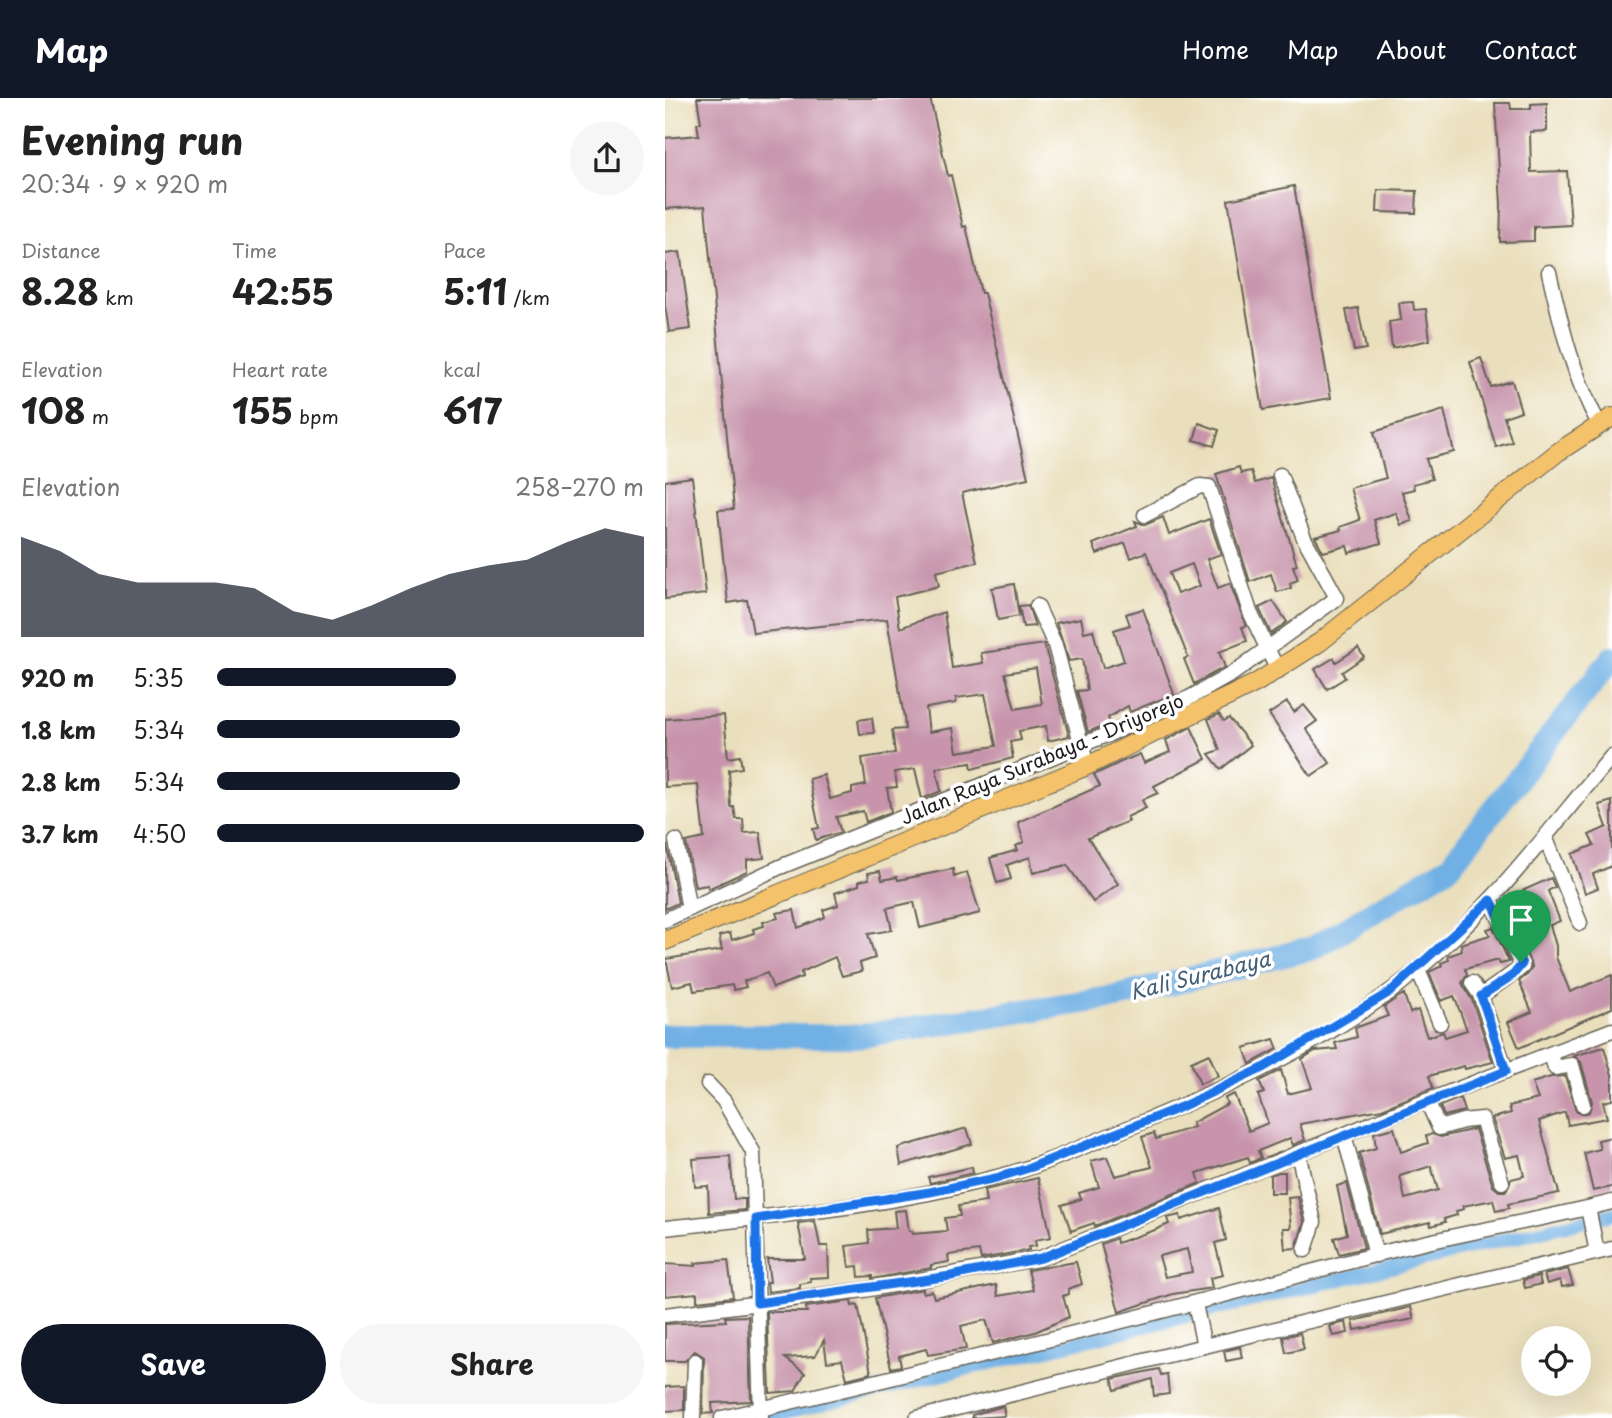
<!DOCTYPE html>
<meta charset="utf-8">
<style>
body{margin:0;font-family:"Playpen Sans",sans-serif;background:#f6f6f6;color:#222;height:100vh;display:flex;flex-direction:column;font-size:26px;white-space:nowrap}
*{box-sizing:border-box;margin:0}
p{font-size:23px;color:#767676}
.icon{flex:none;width:38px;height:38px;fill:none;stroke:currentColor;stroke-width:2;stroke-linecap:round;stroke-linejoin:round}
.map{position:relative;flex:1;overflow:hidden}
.sheet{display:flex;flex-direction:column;background:#fff;width:665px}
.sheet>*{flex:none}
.tools{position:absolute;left:856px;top:1228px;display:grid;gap:14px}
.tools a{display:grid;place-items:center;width:70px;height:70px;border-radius:50%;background:#fff;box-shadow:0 7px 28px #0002;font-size:35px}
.pin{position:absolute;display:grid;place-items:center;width:60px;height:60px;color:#fff;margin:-72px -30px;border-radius:50% 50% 50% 0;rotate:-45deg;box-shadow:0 0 7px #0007}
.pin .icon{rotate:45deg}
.round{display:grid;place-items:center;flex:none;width:74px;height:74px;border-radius:37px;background:#f6f6f6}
.head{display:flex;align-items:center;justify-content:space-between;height:119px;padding:0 21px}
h1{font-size:38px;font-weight:700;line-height:52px}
.metrics{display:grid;grid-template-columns:repeat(3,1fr);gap:10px;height:119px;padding:7px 21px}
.metrics div{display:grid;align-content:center}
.metrics b{font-size:35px;font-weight:700}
.metrics small{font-size:19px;font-weight:400}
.metrics p{font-size:19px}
.chart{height:196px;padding:14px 21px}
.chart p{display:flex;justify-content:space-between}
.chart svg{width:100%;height:126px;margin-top:7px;fill:#111827;opacity:.7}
.button{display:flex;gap:14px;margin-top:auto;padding:14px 21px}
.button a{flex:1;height:80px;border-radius:42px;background:#111827;color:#fff;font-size:28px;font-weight:700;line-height:80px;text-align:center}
.button a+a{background:#f6f6f6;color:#222}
ul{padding:0 21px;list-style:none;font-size:23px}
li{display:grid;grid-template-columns:112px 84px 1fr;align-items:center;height:52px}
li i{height:18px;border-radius:9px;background:#111827}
header{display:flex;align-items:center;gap:42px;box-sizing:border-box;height:98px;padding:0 35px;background:#111827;color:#fff}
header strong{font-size:33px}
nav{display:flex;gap:38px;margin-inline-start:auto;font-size:24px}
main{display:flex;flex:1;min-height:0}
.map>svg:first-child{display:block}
</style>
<header>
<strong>Map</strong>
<nav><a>Home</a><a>Map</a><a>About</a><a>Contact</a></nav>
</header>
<main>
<section class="sheet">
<div class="head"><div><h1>Evening run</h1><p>20:34 · 9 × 920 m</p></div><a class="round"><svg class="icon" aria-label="share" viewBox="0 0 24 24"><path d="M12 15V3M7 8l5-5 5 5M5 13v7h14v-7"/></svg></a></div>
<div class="metrics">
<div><p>Distance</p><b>8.28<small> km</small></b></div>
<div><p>Time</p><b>42:55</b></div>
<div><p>Pace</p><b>5:11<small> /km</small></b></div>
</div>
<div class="metrics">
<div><p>Elevation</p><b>108<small> m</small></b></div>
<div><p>Heart rate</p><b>155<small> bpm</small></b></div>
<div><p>kcal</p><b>617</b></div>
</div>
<div class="chart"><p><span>Elevation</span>258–270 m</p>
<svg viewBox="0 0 160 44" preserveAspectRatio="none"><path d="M0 44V9L10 14L20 22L30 25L40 25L50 25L60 27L70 35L80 38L90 33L100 27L110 22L120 19L130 17L140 11L150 6L160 9V44z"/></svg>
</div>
<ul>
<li><b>920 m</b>5:35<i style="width:56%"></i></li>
<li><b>1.8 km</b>5:34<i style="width:57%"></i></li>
<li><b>2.8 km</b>5:34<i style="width:57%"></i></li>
<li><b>3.7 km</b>4:50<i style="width:100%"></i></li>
</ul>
<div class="button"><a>Save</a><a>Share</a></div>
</section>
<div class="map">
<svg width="947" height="1320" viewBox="0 0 947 1320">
<rect width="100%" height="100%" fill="#fff"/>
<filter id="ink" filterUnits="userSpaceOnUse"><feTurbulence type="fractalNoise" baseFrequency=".0143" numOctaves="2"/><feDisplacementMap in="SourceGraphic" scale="14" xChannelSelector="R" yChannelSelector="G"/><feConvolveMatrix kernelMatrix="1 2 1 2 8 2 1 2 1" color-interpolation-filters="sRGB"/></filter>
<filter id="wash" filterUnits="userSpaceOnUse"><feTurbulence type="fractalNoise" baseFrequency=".00686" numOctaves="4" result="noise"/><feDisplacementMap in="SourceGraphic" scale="28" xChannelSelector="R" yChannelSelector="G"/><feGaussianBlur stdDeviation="1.57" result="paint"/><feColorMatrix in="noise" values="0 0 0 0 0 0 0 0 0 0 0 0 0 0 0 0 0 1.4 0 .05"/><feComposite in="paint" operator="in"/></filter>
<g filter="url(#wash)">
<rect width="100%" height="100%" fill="#eadfbc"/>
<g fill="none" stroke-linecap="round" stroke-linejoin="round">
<polyline stroke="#70b0e4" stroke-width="14" points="96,1320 947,1116"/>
<polyline stroke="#70b0e4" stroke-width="24" points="0,938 194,938 452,899 648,850 785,768 947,560"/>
</g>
<g id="blocks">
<g fill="#c794ab" fill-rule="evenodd">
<path d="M32,0H265L283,78L286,77L298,129L301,128L316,195H319L363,380L297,395L312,464L271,474L274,488L230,499L235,530L279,514L287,570L318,565L316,555L379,546L404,638L383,643L381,628L354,633L356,642L345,644L348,660L307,671L306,665L271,670L276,693L257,701L250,671L230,674L232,689L222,690L226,714L201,724L198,713L171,719L176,734L151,742L148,731L154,730L144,681L159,677L165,701L187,695V690L201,687L197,660L230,655L227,632L240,631L239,619L222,521L88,535L82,502L63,505L53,412L69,411L40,108L0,111V40L34,37L32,25H36ZM371,570L377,606L350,611L340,575ZM320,596L331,648L292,654L288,630L264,634L261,610L291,605V600Z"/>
<polygon points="830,5 845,5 846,11 866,11 866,6 882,5 882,33 865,34 866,74 902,73 906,127 869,129 869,143 835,144 836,106"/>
<polygon points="629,88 666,300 598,312 563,102"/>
<polygon points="713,92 752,93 751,115 712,114"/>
<polygon points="15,154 26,231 4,234 0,207 0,156"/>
<polygon points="748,204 749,212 761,211 765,242 727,250 724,224 736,222 734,205"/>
<polygon points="693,210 701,251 689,253 681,212"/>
<polygon points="816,260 826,289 847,283 856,313 839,319 847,344 831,349 805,264"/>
<polygon points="779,312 789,354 761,361 767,381 748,386 749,391 737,394 747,423 736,427 731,415 709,422 716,445 684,455 682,448 658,454 650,439 676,432 675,429 695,422 685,390 721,380 709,334"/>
<polygon points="534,325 554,332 549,348 529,342"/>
<polygon points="574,369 576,375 586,373 590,385 606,380 632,467 628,468 633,482 625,485 626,490 612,494 606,476 585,484 551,376"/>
<polygon points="27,379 41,496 0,501 0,383"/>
<path d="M498,419L504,437L544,421L556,456L542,461L553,490L565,485L581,528L577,529L582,543L554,554L560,569L529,586L519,561L523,559L481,454L466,460L460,445L432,456L428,446L472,428L470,423L480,427ZM527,466L535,488L512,496L504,475Z"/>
<polygon points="349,486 354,518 333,522 327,490"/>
<polygon points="608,503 622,524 606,536 594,510"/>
<polygon points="363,507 370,528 358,529 354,508"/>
<polygon points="478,511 509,596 465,614 463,608 443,620 445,625 423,634 412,593 422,592 417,561 404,563 391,525 416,520 419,534 428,532 438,570 459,563 449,532 465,527 461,516"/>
<polygon points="693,550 699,559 677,574 680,580 662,591 650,571 669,560 671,564"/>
<polygon points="622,604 629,614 639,607 652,623 641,631 665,665 646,678 604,616"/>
<polygon points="554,616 559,623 564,620 586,647 556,671 544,656 555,652 543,621"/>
<polygon points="59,617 63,660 75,658 77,670 64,672 66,709 69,709 71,721 78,721 79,735 95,734 99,760 82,762 82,773 43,791 43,787 30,789 21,744 39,740 33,687 0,689 0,621"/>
<polygon points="207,620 209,635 195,636 193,622"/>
<polygon points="526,629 541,661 489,688 493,695 477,702 481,710 462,719 464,723 423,740 453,786 428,804 402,767 368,775 365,759 342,767 346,781 332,785 325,760 353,752 351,748 359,744 353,724 435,688 429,677 456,664 475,656 479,665 505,654 501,642"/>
<polygon points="947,703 947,768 928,776 933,790 920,795 907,756 929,747 924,737 942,729 934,707"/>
<polygon points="2,748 13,805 0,811 0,749"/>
<polygon points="288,771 289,779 302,774 315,815 255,830 249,804 222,810 227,832 203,836 210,860 195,865 197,873 177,878 170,859 136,874 137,879 108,890 102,875 79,883 81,889 69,892 67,887 29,893 27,884 7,889 1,861 57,852 54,838 65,835 67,842 89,835 88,831 99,828 98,824 113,820 111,815 129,812 133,830 160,819 158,812 173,807 170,795 194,787 194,783 204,781 203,775 215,773 217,782 232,779 233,782"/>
<polygon points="886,780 890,789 883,793 895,823 885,827 891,848 891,859 905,894 947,877 947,910 854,950 843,924 867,914 854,883 863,876 867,869 841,811 852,806 848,797"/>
<polygon points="828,829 844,864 835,866 833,862 800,871 802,877 797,885 807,902 828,964 800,971 799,968 764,978 768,990 717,1011 635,1026 640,1042 628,1047 625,1040 593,1053 596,1060 585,1065 583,1059 532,1075 535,1085 430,1128 429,1125 406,1133 397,1107 416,1101 414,1095 434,1089 426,1063 442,1059 450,1078 487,1069 477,1039 489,1035 491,1041 529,1029 527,1025 562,1006 560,1000 569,996 584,1033 603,1025 593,997 599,995 594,983 616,972 623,996 647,990 637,961 650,953 672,951 670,945 692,939 690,930 723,918 719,909 735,898 739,896 745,915 753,912 762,939 778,934 780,939 802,932 789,898 776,903 764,874 777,868 776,865 784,862 783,858 797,853 796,846 825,837 822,831"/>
<polygon points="609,941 613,951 585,966 579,950"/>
<path d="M939,949L947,977V1002L938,1004L942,1020L903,1027L900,1014L874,1023L894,1095L843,1106L844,1110L831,1113L828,1102L798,1108L799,1111L791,1113L792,1117L779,1121L780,1124L766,1128L765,1124L715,1136L694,1055L711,1050L709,1035L729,1030L736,1054L763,1045L761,1038L767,1036L776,1039L810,1031L828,1088L834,1093H841L846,1081L859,1078L854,1057L840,1060L827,1020L846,1015L844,1008L873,1001L867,985L886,979L900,978L911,1013L916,1016L924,1014L927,1004L916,964L909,958ZM766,1068L773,1092L740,1101L735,1078Z"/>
<polygon points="544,956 553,978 535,986 526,964"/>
<polygon points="795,1000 799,1013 779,1018 775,1008"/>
<polygon points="302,1030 307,1046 236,1067 233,1050"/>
<polygon points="947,1039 947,1089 928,1093 919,1055 935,1051 933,1042"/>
<polygon points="65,1058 69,1101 80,1101 80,1112 44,1115 43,1088 30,1089 28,1061"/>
<polygon points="307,1069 308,1075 265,1085 263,1079"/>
<polygon points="614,1074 620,1074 620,1095 605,1095 605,1077"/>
<polygon points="373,1080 386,1139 370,1142 371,1148 363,1149 364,1152 316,1161 314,1153 283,1157 284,1164 266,1167 266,1170 207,1181 207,1178 194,1179 193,1168 184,1169 181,1148 204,1145 203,1132 231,1130 229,1113 241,1112 244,1133 247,1133 248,1136 282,1133 280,1120 295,1118 293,1108 321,1104 319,1092"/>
<polygon points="682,1085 699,1150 674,1156 669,1140 682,1136 672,1088"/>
<polygon points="633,1099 639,1124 631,1150 620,1151 618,1130 626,1130 623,1100"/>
<path d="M554,1110L561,1142L550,1145L558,1177L545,1180L547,1190L508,1196L454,1214L436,1146L451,1140L452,1145L490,1132L504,1126L502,1120L515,1117L516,1122ZM522,1151L527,1174L500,1179L494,1158Z"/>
<polygon points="150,1123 155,1148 163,1148 164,1179 145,1180 146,1184 135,1186 135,1190 103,1194 102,1184 105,1184 102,1161 140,1161 133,1125"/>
<polygon points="63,1162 68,1199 32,1203 32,1195 0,1198 0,1166 31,1168 30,1165"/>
<polygon points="411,1164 417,1186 403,1191 404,1196 398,1198 404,1219 370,1234 328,1245 321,1222 296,1228 301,1251 263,1257 261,1251 234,1258 236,1268 226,1270 210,1200 258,1191 258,1195 267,1193 269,1200 331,1187 333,1198 368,1192 363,1172"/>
<polygon points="903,1171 908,1187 897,1189 895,1182 882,1186 879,1177"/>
<polygon points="874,1178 876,1186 860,1190 858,1182"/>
<polygon points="186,1203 187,1208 193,1207 206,1275 182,1281 177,1262 162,1264 159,1242 150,1258 120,1260 140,1275 130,1293 105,1295 102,1214 142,1214 141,1209"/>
<polygon points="746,1209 749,1221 690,1232 688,1223"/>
<polygon points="83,1218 86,1303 47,1305 48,1315 38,1316 39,1259 30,1253 20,1263 0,1263 0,1226 61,1223 60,1219"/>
<polygon points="681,1224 683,1235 668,1238 665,1228"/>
<polygon points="635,1235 639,1251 621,1255 618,1239"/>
<polygon points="575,1249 577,1260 561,1263 559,1253"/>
<polygon points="494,1271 496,1277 502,1276 504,1296 489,1298 487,1281 450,1292 447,1281"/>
<polygon points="19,1288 19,1312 0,1313 0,1289"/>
<polygon points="338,1308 340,1318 307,1320 307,1317"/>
</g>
</g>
</g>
<g filter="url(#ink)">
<use href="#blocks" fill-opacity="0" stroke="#646054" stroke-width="2"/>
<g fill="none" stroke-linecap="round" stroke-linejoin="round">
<g stroke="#646054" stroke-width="17">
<g id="minor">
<path d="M884,174C896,226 908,279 934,326"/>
<polyline points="480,417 535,388 544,389 585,514 613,573"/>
<polyline points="372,508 390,547 422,668"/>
<polyline points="881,741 915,825"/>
<polyline points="11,743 24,811"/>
<polyline points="0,822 115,769 451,633 524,600 567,576 672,500 639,440 615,377"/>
<polyline points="753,872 775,925"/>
<polyline points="807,885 816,898 841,973"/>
<polyline points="816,898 857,869 826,802"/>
<polyline points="886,956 890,970 907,967 918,1007"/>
<polyline points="43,986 59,1003 88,1054 96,1320"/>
<polyline points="762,1003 774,1030 798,1023 817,1021 837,1084"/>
<polyline points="679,1037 711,1157"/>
<polyline points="633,1055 649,1124 640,1152"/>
<polyline points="923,1110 932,1154"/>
<path d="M0,1130C111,1118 224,1108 332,1079C373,1069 412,1051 451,1035C555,993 663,946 750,874C827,811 883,733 947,658"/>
<polyline points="530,1206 539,1248"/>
<polyline points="0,1217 199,1192 376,1160 759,1004 947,932"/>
<polyline points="28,1320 30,1263"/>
<path d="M57,1320C275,1269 493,1216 709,1157C787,1136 868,1124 947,1104"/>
<polyline points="252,1320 539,1248 947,1151"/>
</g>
</g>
<g stroke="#646054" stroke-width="20">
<polyline id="major" points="0,843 422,668 591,585 655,544 893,354 947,319"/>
</g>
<use href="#minor" stroke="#fff" stroke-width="14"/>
<use href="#major" stroke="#f4c26a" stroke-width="18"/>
</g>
</g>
<g fill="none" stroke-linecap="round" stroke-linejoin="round" filter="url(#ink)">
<g stroke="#fff" stroke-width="14">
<polygon id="route" points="826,802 857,866 848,877 816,898 841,973 376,1160 286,1178 92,1205 91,1121 265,1094 331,1080 367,1069 516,1009 596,971 725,894"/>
</g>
<use href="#route" stroke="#1a73e8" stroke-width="9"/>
</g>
<g text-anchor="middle" stroke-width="7" stroke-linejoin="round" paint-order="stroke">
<g font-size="19" fill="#1c1c1c" stroke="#fff">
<text transform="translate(377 661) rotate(-23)" y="7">Jalan Raya Surabaya - Driyorejo</text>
</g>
<g font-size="21" font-style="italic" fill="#425f76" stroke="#fff">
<text transform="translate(535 878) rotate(-14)" y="7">Kali Surabaya</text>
</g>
</g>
</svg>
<div class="tools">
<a><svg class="icon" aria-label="locate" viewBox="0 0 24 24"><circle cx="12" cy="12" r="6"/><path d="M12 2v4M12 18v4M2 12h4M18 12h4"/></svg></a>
</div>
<div class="pin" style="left:856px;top:864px;background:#1e9e55"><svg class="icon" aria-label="arrive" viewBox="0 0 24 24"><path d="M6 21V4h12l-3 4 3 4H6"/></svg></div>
</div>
</main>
